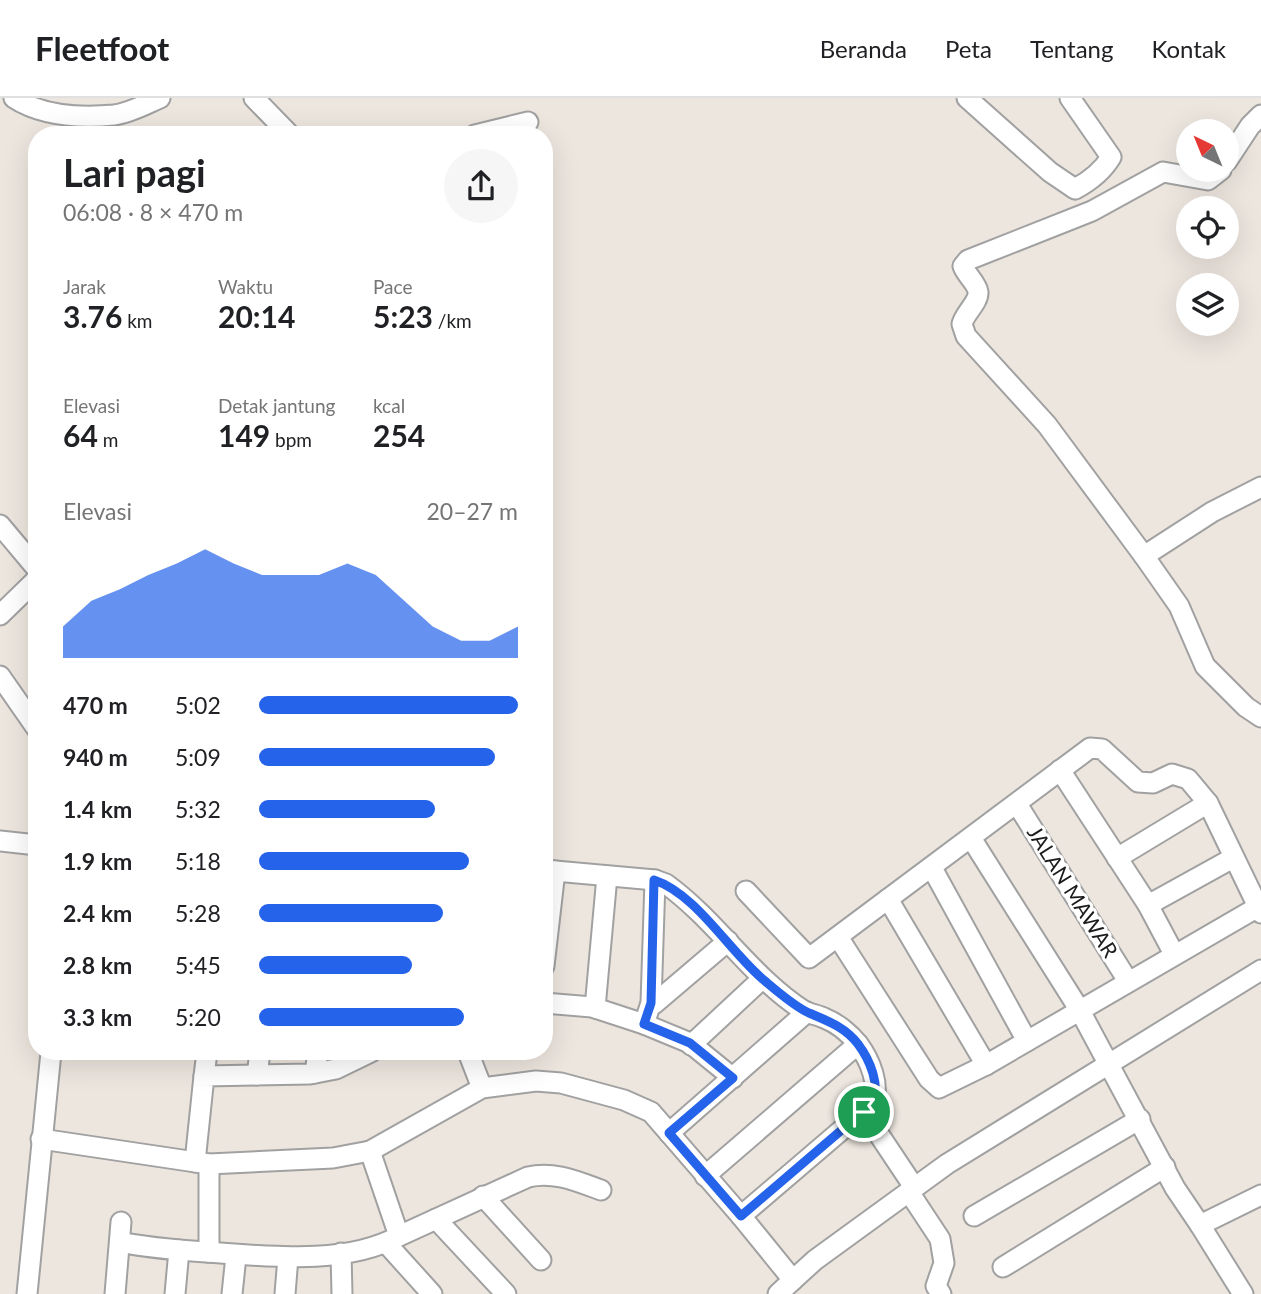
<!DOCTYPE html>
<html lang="id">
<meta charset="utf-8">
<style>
body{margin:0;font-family:Lato,sans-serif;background:#f6f6f6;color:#202124;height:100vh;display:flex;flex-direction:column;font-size:26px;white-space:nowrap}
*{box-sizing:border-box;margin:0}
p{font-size:23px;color:#757577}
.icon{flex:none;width:38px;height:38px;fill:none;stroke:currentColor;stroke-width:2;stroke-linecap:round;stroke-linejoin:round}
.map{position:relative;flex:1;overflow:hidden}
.panel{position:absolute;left:28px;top:28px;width:525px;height:934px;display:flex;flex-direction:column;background:#fff;border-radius:28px;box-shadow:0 7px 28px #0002}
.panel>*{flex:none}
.needle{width:46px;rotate:317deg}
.fabs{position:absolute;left:1176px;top:21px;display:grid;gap:14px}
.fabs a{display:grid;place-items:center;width:63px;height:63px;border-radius:50%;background:#fff;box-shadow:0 7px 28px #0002;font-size:35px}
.pin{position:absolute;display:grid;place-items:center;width:60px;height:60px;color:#fff;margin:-30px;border:4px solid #fff;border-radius:50%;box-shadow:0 2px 7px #0007}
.round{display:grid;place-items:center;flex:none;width:74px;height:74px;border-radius:37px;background:#f6f6f6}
.overview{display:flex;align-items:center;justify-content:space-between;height:119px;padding:0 35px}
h1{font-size:38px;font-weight:700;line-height:52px}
.stats{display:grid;grid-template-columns:repeat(3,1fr);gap:10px;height:119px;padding:7px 35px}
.stats div{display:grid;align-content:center}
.stats b{font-size:30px;font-weight:700}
.stats small{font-size:19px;font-weight:400}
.stats p{font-size:19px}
.chart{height:196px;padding:14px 35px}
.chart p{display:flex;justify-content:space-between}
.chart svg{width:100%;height:126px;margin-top:7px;fill:#2563eb;opacity:.7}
ul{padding:0 35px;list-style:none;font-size:23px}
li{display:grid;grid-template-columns:112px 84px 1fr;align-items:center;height:52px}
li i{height:18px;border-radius:9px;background:#2563eb}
header{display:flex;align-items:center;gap:42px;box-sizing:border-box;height:98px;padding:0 35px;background:#fff;border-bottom:2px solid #e0e0e0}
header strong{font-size:33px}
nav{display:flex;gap:38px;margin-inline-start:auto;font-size:24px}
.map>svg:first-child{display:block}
</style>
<header>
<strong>Fleetfoot</strong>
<nav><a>Beranda</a><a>Peta</a><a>Tentang</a><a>Kontak</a></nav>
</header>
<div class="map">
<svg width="1261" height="1196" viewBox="0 0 1261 1196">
<rect width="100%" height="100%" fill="#ede6df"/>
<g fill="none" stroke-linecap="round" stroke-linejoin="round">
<g stroke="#a1a1a1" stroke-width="23">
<g id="minor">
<path d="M14,0C42,18 81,20 114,17C130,15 146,6 160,0"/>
<polyline points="254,0 290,37"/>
<path d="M967,0L1050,74L1075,91C1090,83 1102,74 1111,59L1070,0"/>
<polyline points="475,37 528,24"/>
<polyline points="1227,63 1250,28 1261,17"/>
<path d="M1221,72L1208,82L1163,74L1092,113L968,162L963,168C966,177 977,185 978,194C979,204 964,216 962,226L966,238L1047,327L1144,458L1212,414L1261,389"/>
<polyline points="0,427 37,471"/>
<polyline points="1144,458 1179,508 1205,568 1246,609 1261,619"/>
<polyline points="0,517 37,481"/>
<polyline points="0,578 37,631"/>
<polyline points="1060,672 1148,807 1174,856"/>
<polyline points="1208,705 1261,815"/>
<polyline points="1017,706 1128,883"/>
<polyline points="971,740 1079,911 1175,1090 1200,1127 1261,1097"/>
<polyline points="0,743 37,747"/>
<polyline points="932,770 1027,943"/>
<path d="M544,772L655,782L666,786C717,823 751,879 804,913C810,916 818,917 824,920C837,925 850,936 858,946C870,962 881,988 872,1006L741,1118"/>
<polyline points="746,793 809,860 1090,650 1102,651 1138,684 1153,685 1172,676 1188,681 1208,705 1117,760"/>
<polyline points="888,801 986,967"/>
<polyline points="1148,807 1233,760"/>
<polyline points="838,839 929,981 939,990 986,967 1258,809"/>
<polyline points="544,868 555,773"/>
<polyline points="544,905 592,909 644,926 690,945 733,980"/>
<polyline points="651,905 654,906 728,843"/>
<polyline points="595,910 607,778"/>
<polyline points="644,926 651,905 655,782"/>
<polyline points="691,947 762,881"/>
<polyline points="468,954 482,990"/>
<polyline points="315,975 318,954"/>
<polyline points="257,977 260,954"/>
<polyline points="204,978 207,954"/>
<polyline points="864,1014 914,1089"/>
<polyline points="669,1035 807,914"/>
<polyline points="41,1041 209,1066 333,1060 370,1053 482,990 536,983 561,985 624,1002 651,1014 741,1118 793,1182 815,1162 947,1066 1261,872"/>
<polyline points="195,1064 204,978 310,976 336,971 371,954"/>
<polyline points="209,1066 209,1154"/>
<polyline points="705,1078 858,946"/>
<polyline points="909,1094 940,1141 944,1165 936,1188 941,1196"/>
<polyline points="483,1098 541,1162"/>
<polyline points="974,1118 1140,1021"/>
<polyline points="436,1121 506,1196"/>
<polyline points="1200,1127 1243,1196"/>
<path d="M399,1138L528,1079C554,1073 576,1083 601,1092"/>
<path d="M120,1144C148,1150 177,1152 206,1154C267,1158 344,1168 399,1138L370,1053"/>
<polyline points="386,1145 432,1196"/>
<polyline points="341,1155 342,1196"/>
<polyline points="1003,1169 1165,1069"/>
<polyline points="27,1196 51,954"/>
<polyline points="115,1196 121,1124"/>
<polyline points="175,1196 179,1152"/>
<polyline points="232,1196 236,1158"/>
<polyline points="285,1196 288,1159"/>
<polyline points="778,1196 793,1182"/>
</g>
</g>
<use href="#minor" stroke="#fff" stroke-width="19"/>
</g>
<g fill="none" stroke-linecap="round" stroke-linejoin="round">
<g stroke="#fff" stroke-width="14">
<path id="route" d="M654,782C697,796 731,856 765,883C778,894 794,908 809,915C828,923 845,929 858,946C870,962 881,988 872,1006L741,1118L669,1035L733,980L690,945L644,926L651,905Z"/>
</g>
<use href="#route" stroke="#2563eb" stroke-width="9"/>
</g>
<g text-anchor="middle" stroke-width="6" stroke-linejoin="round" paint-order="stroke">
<g font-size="21" fill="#1a1a1a" stroke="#fff">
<text transform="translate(1072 794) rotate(58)" y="7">JALAN MAWAR</text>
</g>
</g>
</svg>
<div class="fabs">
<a><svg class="needle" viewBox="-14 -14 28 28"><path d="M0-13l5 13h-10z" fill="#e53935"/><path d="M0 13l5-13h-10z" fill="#757577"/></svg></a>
<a><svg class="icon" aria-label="locate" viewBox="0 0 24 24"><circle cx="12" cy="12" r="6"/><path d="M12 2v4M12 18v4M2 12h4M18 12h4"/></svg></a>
<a><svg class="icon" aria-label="layers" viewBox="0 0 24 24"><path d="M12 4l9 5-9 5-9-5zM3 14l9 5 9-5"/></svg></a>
</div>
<div class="pin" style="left:864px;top:1014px;background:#1e9e55"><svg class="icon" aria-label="arrive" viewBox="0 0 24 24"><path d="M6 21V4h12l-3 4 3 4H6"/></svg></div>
<section class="panel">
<div class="overview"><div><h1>Lari pagi</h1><p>06:08 · 8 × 470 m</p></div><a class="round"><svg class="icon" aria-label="share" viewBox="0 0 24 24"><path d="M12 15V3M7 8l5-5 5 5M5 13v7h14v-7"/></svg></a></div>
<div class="stats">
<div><p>Jarak</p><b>3.76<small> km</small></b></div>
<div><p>Waktu</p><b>20:14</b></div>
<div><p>Pace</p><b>5:23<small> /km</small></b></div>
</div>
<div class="stats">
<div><p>Elevasi</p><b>64<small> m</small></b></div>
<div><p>Detak jantung</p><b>149<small> bpm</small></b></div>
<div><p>kcal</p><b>254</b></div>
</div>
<div class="chart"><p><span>Elevasi</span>20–27 m</p>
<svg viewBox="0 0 160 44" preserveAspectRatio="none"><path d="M0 44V33L10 24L20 20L30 15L40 11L50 6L60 11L70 15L80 15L90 15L100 11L110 15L120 24L130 33L140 38L150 38L160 33V44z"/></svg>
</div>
<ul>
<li><b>470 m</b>5:02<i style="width:100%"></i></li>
<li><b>940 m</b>5:09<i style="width:91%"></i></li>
<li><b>1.4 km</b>5:32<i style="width:68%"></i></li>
<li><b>1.9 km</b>5:18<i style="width:81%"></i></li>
<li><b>2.4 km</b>5:28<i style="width:71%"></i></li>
<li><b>2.8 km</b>5:45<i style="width:59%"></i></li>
<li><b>3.3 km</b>5:20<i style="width:79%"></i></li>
</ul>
</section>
</div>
